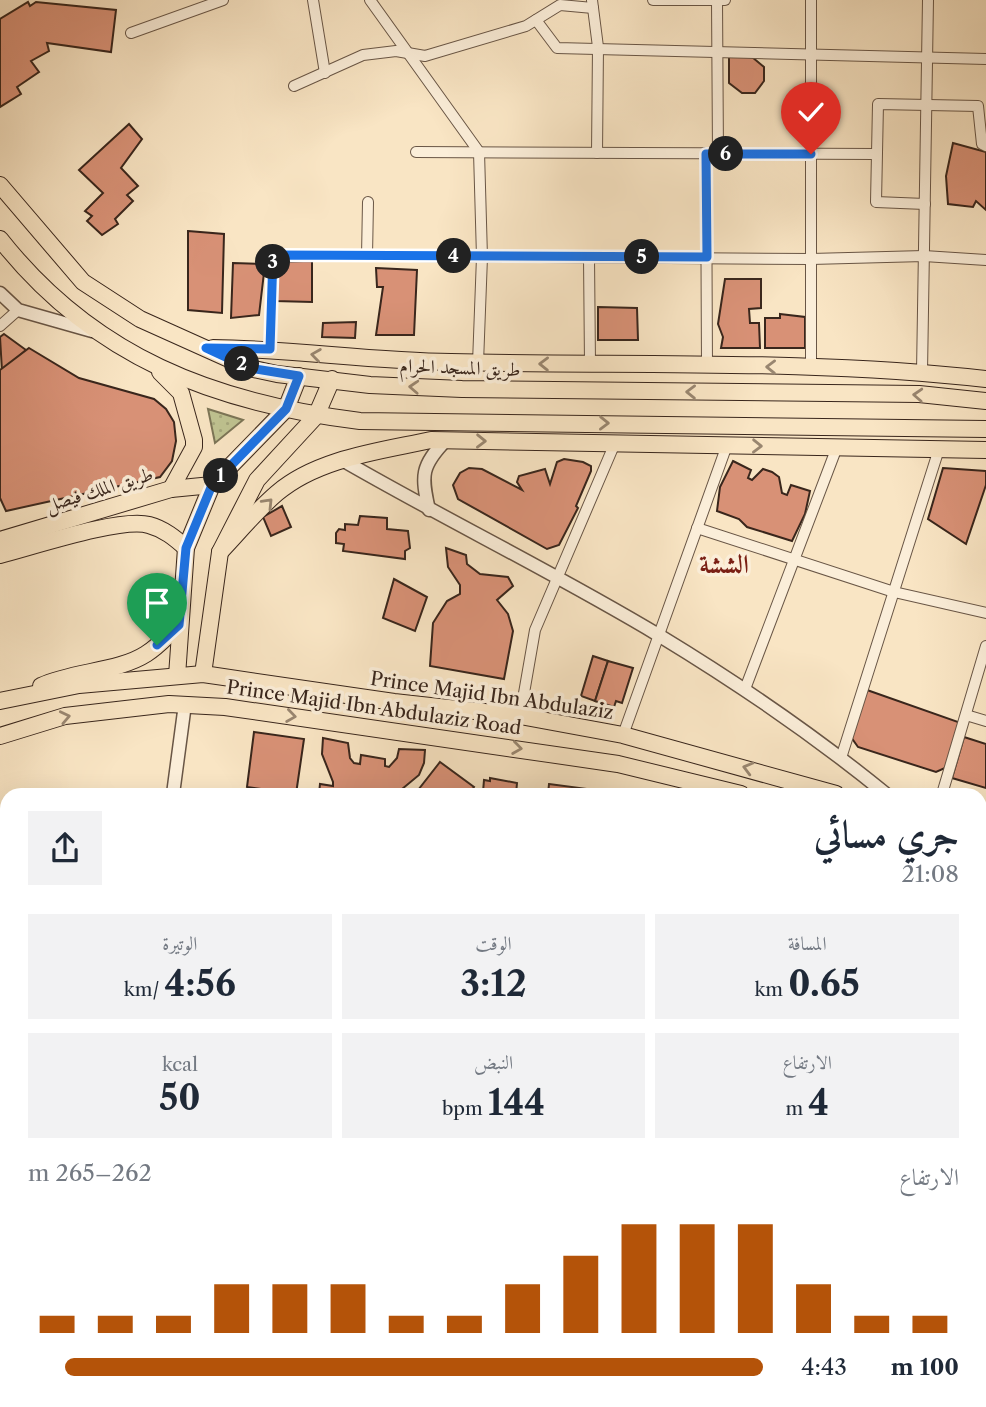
<!DOCTYPE html>
<html lang="ar">
<meta charset="utf-8">
<style>
body{margin:0;font-family:"Libre Caslon Text",Amiri,serif;background:#f2f2f3;color:#1f2937;direction:rtl;height:100vh;display:flex;flex-direction:column;font-size:26px;white-space:nowrap}
*{box-sizing:border-box;margin:0}
p{font-size:23px;color:#747a83}
.icon{flex:none;width:38px;height:38px;fill:none;stroke:currentColor;stroke-width:2;stroke-linecap:round;stroke-linejoin:round}
.map{position:relative;flex:1;overflow:hidden;direction:ltr}
.sheet{position:absolute;left:0px;top:788px;width:987px;height:620px;display:flex;flex-direction:column;background:#fff;border-radius:21px 21px 0 0;box-shadow:0 7px 28px #0002;direction:rtl}
.sheet>*{flex:none}
.pin{position:absolute;display:grid;place-items:center;width:60px;height:60px;color:#fff;margin:-72px -30px;border-radius:50% 50% 50% 0;rotate:-45deg;box-shadow:0 0 7px #0007}
.pin .icon{rotate:45deg}
.km{position:absolute;width:35px;height:35px;margin:-18px;border-radius:50%;background:#222;color:#fff;font-size:19px;line-height:35px;text-align:center}
.round{display:grid;place-items:center;flex:none;width:74px;height:74px;border-radius:0px;background:#f2f2f3}
.headline{display:flex;align-items:center;justify-content:space-between;height:119px;padding:0 28px}
h1{font-size:38px;font-weight:700;line-height:52px}
.metrics{display:grid;grid-template-columns:repeat(3,1fr);gap:10px;height:119px;padding:7px 28px}
.metrics div{display:grid;align-content:center;border-radius:0px;background:#f2f2f3;text-align:center}
.metrics b{font-size:35px;font-weight:700}
.metrics small{font-size:19px;font-weight:400}
.metrics p{font-size:19px}
.chart{height:196px;padding:14px 28px}
.chart p{display:flex;justify-content:space-between}
.chart svg{width:100%;height:126px;margin-top:7px;stroke:#b45309;stroke-width:6}
ul{padding:0 28px;list-style:none;font-size:23px}
li{display:grid;grid-template-columns:112px 84px 1fr;align-items:center;height:52px}
li i{height:18px;border-radius:9px;background:#b45309}
.map>svg:first-child{display:block}
</style>
<div class="map">
<svg width="986" height="1407" viewBox="0 0 986 1407">
<defs>
<pattern id="grass-dots" width="8" height="8" patternUnits="userSpaceOnUse" patternTransform="scale(1.75)"><rect width="8" height="8" fill="#c0c492"/><path d="M2 2h.1M6 6h.1" fill="none" stroke="#a6a87d" stroke-width="1.8" stroke-linecap="round"/></pattern>
</defs>
<rect width="100%" height="100%" fill="#f9e5c4"/>
<filter id="stains"><feTurbulence type="fractalNoise" baseFrequency=".00286" numOctaves="4"/><feColorMatrix values="0 0 0 0 .2 0 0 0 0 .09 0 0 0 0 .02 0 0 0 .5 -.17"/></filter>
<radialGradient id="worn" r=".72"><stop offset=".6" stop-color="#630" stop-opacity="0"/><stop offset="1" stop-color="#630" stop-opacity=".3"/></radialGradient>
<polygon fill="url(#grass-dots)" stroke="#7c7557" stroke-width="2" points="208,409 243,420 215,443"/>
<g fill="#d89176" stroke="#39261c" stroke-width="2">
<polygon points="28,2 30,6 36,2 116,10 111,52 47,43 49,51 31,61 39,72 17,87 21,94 0,107 0,19"/>
<polygon points="729,57 752,57 764,67 764,81 755,93 742,93 729,83"/>
<polygon points="129,124 142,139 121,168 138,186 127,195 133,201 115,219 118,224 102,235 87,221 92,216 85,211 103,193 79,170"/>
<polygon points="953,143 986,152 986,210 976,201 973,207 948,204 946,176"/>
<polygon points="188,231 224,234 222,313 188,310"/>
<polygon points="312,261 312,302 275,301 277,262"/>
<polygon points="233,263 265,264 259,315 231,318"/>
<polygon points="376,268 417,270 414,335 376,335 383,287 377,287"/>
<polygon points="725,279 761,279 761,308 749,309 750,323 759,323 760,348 721,348 723,337 718,324"/>
<polygon points="598,307 637,308 638,340 598,340"/>
<polygon points="780,314 805,317 805,348 765,348 765,318 780,318"/>
<polygon points="356,322 355,338 322,337 323,323"/>
<polygon points="4,334 26,350 2,371 0,337"/>
<polygon points="29,348 79,378 154,399 166,409 174,422 176,441 172,461 160,477 6,511 0,498 0,370"/>
<polygon points="564,459 583,462 591,466 591,471 576,506 578,508 559,545 547,549 458,499 453,485 460,473 469,468 482,469 522,490 517,482 519,476 545,469 550,484 557,462"/>
<polygon points="733,461 751,470 748,478 752,480 763,469 772,472 779,477 782,493 787,495 791,485 810,491 805,514 792,541 747,527 739,519 717,511 720,487"/>
<polygon points="943,468 986,471 986,485 966,544 928,519"/>
<polygon points="282,506 291,527 271,536 263,517"/>
<polygon points="360,516 387,518 387,529 408,531 410,548 405,551 405,559 343,551 344,544 336,543 336,533 339,529 345,530 345,524 358,525"/>
<polygon points="446,548 466,555 467,564 480,574 508,577 513,586 497,600 508,614 513,631 504,679 430,666 433,623 447,601 460,594 460,585 448,567"/>
<polygon points="394,579 427,597 415,631 383,618"/>
<polygon points="593,656 608,661 595,701 581,696"/>
<polygon points="608,661 633,668 622,703 616,701 614,707 595,701"/>
<polygon points="867,690 961,723 945,768 936,772 858,747 851,737"/>
<polygon points="254,732 304,739 296,794 247,787"/>
<polygon points="964,737 986,744 986,788 952,778"/>
<polygon points="323,738 348,743 350,758 354,763 360,764 361,755 385,759 385,766 389,767 397,758 399,749 425,750 424,763 419,775 396,794 319,794 320,784 333,786 333,782 322,754"/>
<polygon points="440,762 474,787 469,794 415,794"/>
<polygon points="490,778 517,783 516,794 479,794 483,792 484,780 490,781"/>
<polygon points="549,784 595,790 594,794 548,794"/>
<polygon points="980,898 986,899 986,951 980,949"/>
<polygon points="984,1120 986,1120 986,1154 981,1154"/>
<polygon points="303,1400 334,1400 330,1407 313,1407"/>
<polygon points="649,1400 696,1400 684,1407 647,1407"/>
</g>
<g fill="none" stroke-linecap="round" stroke-linejoin="round">
<g stroke="#695646" stroke-width="12">
<g id="minor">
<polyline points="313,0 325,73"/>
<polyline points="370,0 479,152 482,257 478,363"/>
<polyline points="592,0 598,47 597,153"/>
<polyline points="653,0 725,0"/>
<polyline points="717,0 718,154"/>
<polyline points="811,0 811,368"/>
<polyline points="536,20 557,48 986,59"/>
<polyline points="131,33 223,0"/>
<polyline points="294,86 363,55 396,51 425,56 526,26 560,5 593,8"/>
<polyline points="416,152 876,154"/>
<polyline points="706,154 707,366"/>
<polyline points="925,204 876,202 878,104 978,106 982,144 986,146"/>
<polyline points="367,256 368,202"/>
<polyline points="589,257 590,364"/>
<polyline points="0,326 18,310"/>
<polyline points="270,349 273,255 811,259 924,256 986,260"/>
<polyline points="922,372 928,0"/>
<polyline points="697,528 894,592 986,613"/>
<polyline points="745,689 837,447"/>
<polyline points="966,715 986,721"/>
<polyline points="520,716 535,630 615,443"/>
<polyline points="623,735 727,445"/>
<polyline points="841,758 939,449"/>
<polyline points="942,794 986,646"/>
<polyline points="980,1031 986,1033"/>
<polyline points="540,1400 558,1407"/>
<polyline points="958,1400 961,1407"/>
<polyline points="206,1407 207,1400"/>
</g>
</g>
<g stroke="#695646" stroke-width="15">
<g id="tertiary">
<polyline points="0,293 18,310 92,331"/>
<path d="M344,461C448,521 557,574 660,636C739,684 815,736 886,794"/>
<path d="M429,510C421,475 421,466 446,440"/>
<polyline points="173,794 185,704"/>
<polyline points="0,895 7,908"/>
<polyline points="386,1400 400,1407"/>
<polyline points="67,1407 68,1400"/>
<polyline points="706,1407 718,1400"/>
</g>
</g>
<g stroke="#39261c" stroke-width="18">
<g id="primary">
<polyline points="0,185 83,282 140,319 249,368 277,374 370,385 462,389 919,394 986,401"/>
<path d="M0,239C93,357 214,403 360,421L986,429"/>
<path d="M213,348C292,349 371,361 451,362C629,366 809,359 986,379"/>
<polyline points="160,372 181,393 194,440 194,447 171,489"/>
<polyline points="0,540 171,489 212,485"/>
<path d="M220,552C239,532 257,510 277,493C318,458 381,451 431,440L986,450"/>
<path d="M0,555C32,547 121,517 149,525C164,529 175,538 186,548"/>
<polyline points="203,674 220,552 257,480 316,416 332,379"/>
<polyline points="177,676 186,548 212,485 286,409 299,376"/>
<path d="M41,686C73,671 118,672 146,654C158,647 169,634 179,625"/>
<polyline points="0,701 79,685 203,674 394,702 520,716 623,735 836,794"/>
<polyline points="0,736 65,716 169,704 225,707 618,764 741,794"/>
<polyline points="980,844 986,846"/>
<polyline points="980,875 986,877"/>
<polyline points="980,1260 986,1256"/>
<polyline points="980,1300 986,1295"/>
<polyline points="104,1407 113,1402 172,1407"/>
<polyline points="754,1407 766,1400"/>
<polyline points="821,1407 834,1400"/>
</g>
</g>
<use href="#minor" stroke="#fbeed9" stroke-width="10"/>
<use href="#tertiary" stroke="#fbeed9" stroke-width="12"/>
<use href="#primary" stroke="#f9e5c4" stroke-width="16"/>
</g>
<defs><path id="oneway-chevron" d="M-2-3.5L2.5 0L-2 3.5" fill="none" stroke-width="1.6" stroke-linecap="round" stroke-linejoin="round" transform="scale(1.75)"/></defs>
<g stroke="#998670">
<use href="#oneway-chevron" transform="translate(316 355) rotate(-172)"/>
<use href="#oneway-chevron" transform="translate(544 364) rotate(-179)"/>
<use href="#oneway-chevron" transform="translate(771 367) rotate(-179)"/>
<use href="#oneway-chevron" transform="translate(414 387) rotate(-177)"/>
<use href="#oneway-chevron" transform="translate(691 392) rotate(-179)"/>
<use href="#oneway-chevron" transform="translate(918 395) rotate(-177)"/>
<use href="#oneway-chevron" transform="translate(604 423) rotate(1)"/>
<use href="#oneway-chevron" transform="translate(481 441) rotate(1)"/>
<use href="#oneway-chevron" transform="translate(757 446) rotate(1)"/>
<use href="#oneway-chevron" transform="translate(268 503) rotate(-46)"/>
<use href="#oneway-chevron" transform="translate(291 716) rotate(8)"/>
<use href="#oneway-chevron" transform="translate(65 717) rotate(-12)"/>
<use href="#oneway-chevron" transform="translate(517 748) rotate(8)"/>
<use href="#oneway-chevron" transform="translate(748 768) rotate(-165)"/>
</g>
<g fill="none" stroke-linecap="round" stroke-linejoin="round">
<g stroke="#fff" stroke-width="14">
<polyline id="route" points="157,645 179,625 186,548 212,485 286,409 299,376 249,368 206,348 270,349 273,255 707,257 706,154 811,154"/>
</g>
<use href="#route" stroke="#1a73e8" stroke-width="9"/>
</g>
<g text-anchor="middle" stroke-width="7" stroke-linejoin="round" paint-order="stroke">
<g font-size="19" fill="#39261c" stroke="#fbeed9">
<text transform="translate(460 367) rotate(2)" y="7">طريق المسجد الحرام</text>
<text transform="translate(99 489) rotate(-17)" y="7">طريق الملك فيصل</text>
<text transform="translate(492 695) rotate(8)" y="7">Prince Majid Ibn Abdulaziz</text>
<text transform="translate(374 707) rotate(8)" y="7">Prince Majid Ibn Abdulaziz Road</text>
</g>
<g font-size="26" font-weight="bold" fill="#7a1f14" stroke="#fbeed9">
<text x="724" y="573">الششة</text>
</g>
</g>
<rect width="100%" height="100%" filter="url(#stains)"/>
<rect width="100%" height="100%" fill="url(#worn)"/>
</svg>
<div class="pin" style="left:157px;top:645px;background:#1e9e55"><svg class="icon" aria-label="arrive" viewBox="0 0 24 24"><path d="M6 21V4h12l-3 4 3 4H6"/></svg></div>
<div class="pin" style="left:811px;top:154px;background:#d93025"><svg class="icon" aria-label="check" viewBox="0 0 24 24"><path d="M5 12l5 5 9-10"/></svg></div>
<b class="km" style="left:221px;top:476px">1</b>
<b class="km" style="left:242px;top:364px">2</b>
<b class="km" style="left:273px;top:262px">3</b>
<b class="km" style="left:454px;top:256px">4</b>
<b class="km" style="left:642px;top:257px">5</b>
<b class="km" style="left:726px;top:154px">6</b>
<section class="sheet">
<div class="headline"><div><h1>جري مسائي</h1><p>21:08</p></div><a class="round"><svg class="icon" aria-label="share" viewBox="0 0 24 24"><path d="M12 15V3M7 8l5-5 5 5M5 13v7h14v-7"/></svg></a></div>
<div class="metrics">
<div><p>المسافة</p><b>0.65<small> km</small></b></div>
<div><p>الوقت</p><b>3:12</b></div>
<div><p>الوتيرة</p><b>4:56<small> /km</small></b></div>
</div>
<div class="metrics">
<div><p>الارتفاع</p><b>4<small> m</small></b></div>
<div><p>النبض</p><b>144<small> bpm</small></b></div>
<div><p>kcal</p><b>50</b></div>
</div>
<div class="chart"><p><span>الارتفاع</span>262–265 m</p>
<svg viewBox="0 0 160 44" preserveAspectRatio="none"><path d="M5 44V38M15 44V38M25 44V38M35 44V27M45 44V27M55 44V27M65 44V38M75 44V38M85 44V27M95 44V17M105 44V6M115 44V6M125 44V6M135 44V27M145 44V38M155 44V38"/></svg>
</div>
<ul>
<li><b>100 m</b>4:43<i style="width:95%"></i></li>
</ul>
</section>
</div>
